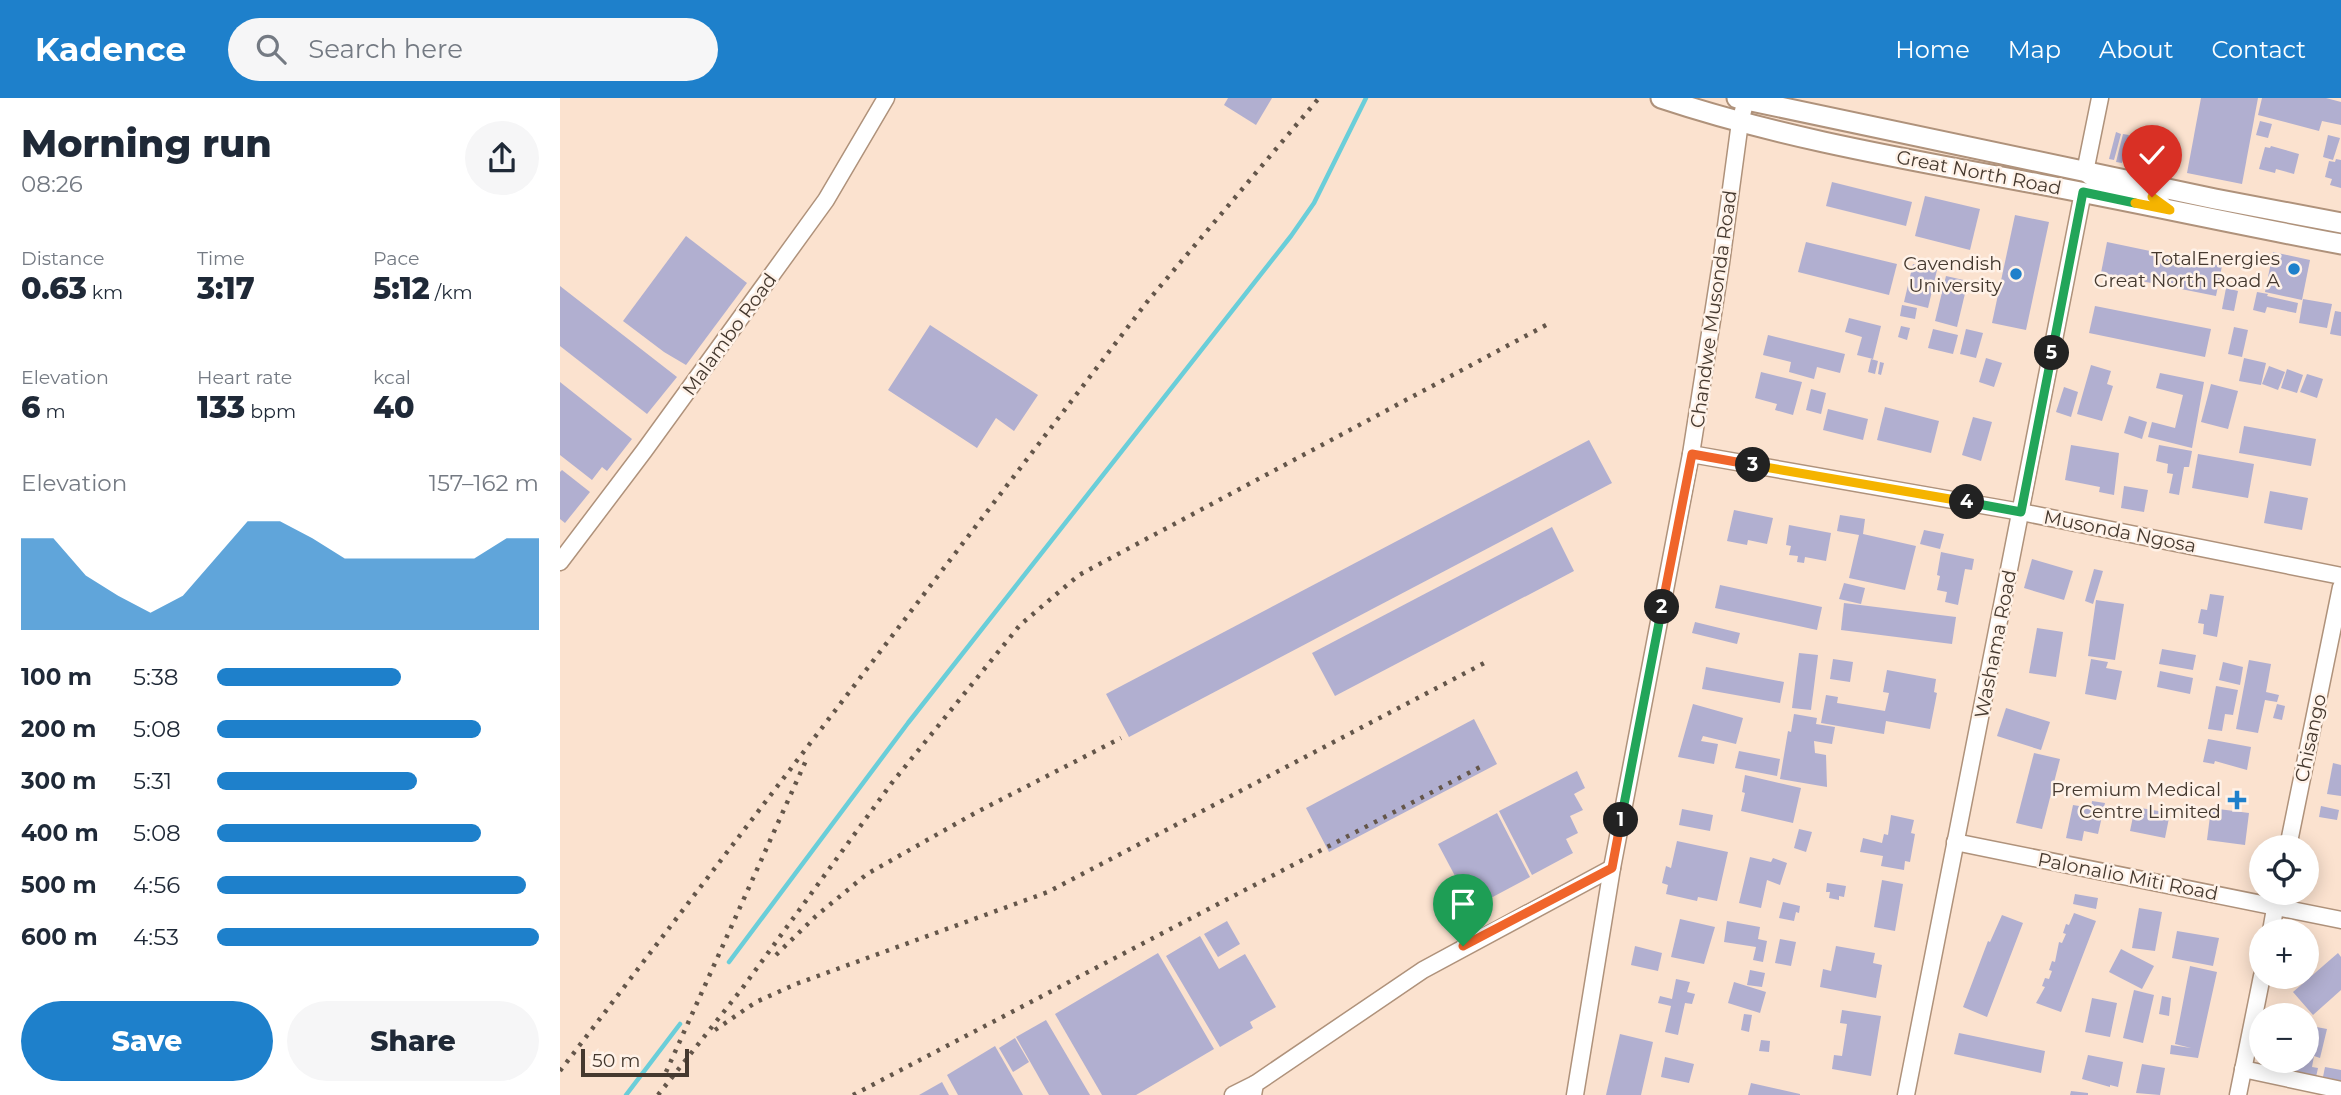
<!DOCTYPE html>
<meta charset="utf-8">
<style>
body{margin:0;font-family:Montserrat,sans-serif;background:#f6f6f7;color:#1f2937;height:100vh;display:flex;flex-direction:column;font-size:26px;white-space:nowrap}
*{box-sizing:border-box;margin:0}
p{font-size:23px;color:#747a83}
.icon{flex:none;width:38px;height:38px;fill:none;stroke:currentColor;stroke-width:2;stroke-linecap:round;stroke-linejoin:round}
.map{position:relative;flex:1;overflow:hidden}
.drawer{display:flex;flex-direction:column;background:#fff;width:560px}
.drawer>*{flex:none}
.controls{position:absolute;left:1689px;top:737px;display:grid;gap:14px}
.controls a{display:grid;place-items:center;width:70px;height:70px;border-radius:50%;background:#fff;box-shadow:0 4px 18px #0003;font-size:35px}
.scale{position:absolute;left:21px;bottom:18px;width:108px;box-sizing:border-box;padding-left:7px;border:4px solid #45392f;border-top:0;font-size:19px;line-height:24px;white-space:nowrap;color:#45392f;-webkit-text-stroke:5px #fff2e8;paint-order:stroke}
.pin{position:absolute;display:grid;place-items:center;width:60px;height:60px;color:#fff;margin:-72px -30px;border-radius:50% 50% 50% 0;rotate:-45deg;box-shadow:0 0 7px #0007}
.pin .icon{rotate:45deg}
.km{position:absolute;width:35px;height:35px;margin:-18px;border-radius:50%;background:#222;color:#fff;font-size:19px;line-height:35px;text-align:center}
.round{display:grid;place-items:center;flex:none;width:74px;height:74px;border-radius:37px;background:#f6f6f7}
.head{display:flex;align-items:center;justify-content:space-between;height:119px;padding:0 21px}
h1{font-size:38px;font-weight:800;line-height:52px}
.metrics{display:grid;grid-template-columns:repeat(3,1fr);gap:10px;height:119px;padding:7px 21px}
.metrics div{display:grid;align-content:center}
.metrics b{font-size:30px;font-weight:800}
.metrics small{font-size:19px;font-weight:400}
.metrics p{font-size:19px}
.chart{height:196px;padding:14px 21px}
.chart p{display:flex;justify-content:space-between}
.chart svg{width:100%;height:126px;margin-top:7px;fill:#1e80cb;opacity:.7}
.button{display:flex;gap:14px;margin-top:auto;padding:14px 21px}
.button a{flex:1;height:80px;border-radius:42px;background:#1e80cb;color:#fff;font-size:28px;font-weight:800;line-height:80px;text-align:center}
.button a+a{background:#f6f6f7;color:#1f2937}
ul{padding:0 21px;list-style:none;font-size:23px}
li{display:grid;grid-template-columns:112px 84px 1fr;align-items:center;height:52px}
li i{height:18px;border-radius:9px;background:#1e80cb}
header{display:flex;align-items:center;gap:42px;box-sizing:border-box;height:98px;padding:0 35px;background:#1e80cb;color:#fff}
header strong{font-size:33px}
nav{display:flex;gap:38px;margin-inline-start:auto;font-size:24px}
.search{width:490px;height:63px;background:#f6f6f7;display:flex;align-items:center;gap:18px;box-sizing:border-box;padding:0 24px;border-radius:38px;color:#747a83;font-size:26px}
main{display:flex;flex:1;min-height:0}
.map>svg:first-child{display:block}
</style>
<header>
<strong>Kadence</strong>
<div class="search"><svg class="icon" aria-label="search" viewBox="0 0 24 24"><circle cx="10" cy="10" r="6"/><path d="M15 15l6 6"/></svg>Search here</div>
<nav><a>Home</a><a>Map</a><a>About</a><a>Contact</a></nav>
</header>
<main>
<section class="drawer">
<div class="head"><div><h1>Morning run</h1><p>08:26</p></div><a class="round"><svg class="icon" aria-label="share" viewBox="0 0 24 24"><path d="M12 15V3M7 8l5-5 5 5M5 13v7h14v-7"/></svg></a></div>
<div class="metrics">
<div><p>Distance</p><b>0.63<small> km</small></b></div>
<div><p>Time</p><b>3:17</b></div>
<div><p>Pace</p><b>5:12<small> /km</small></b></div>
</div>
<div class="metrics">
<div><p>Elevation</p><b>6<small> m</small></b></div>
<div><p>Heart rate</p><b>133<small> bpm</small></b></div>
<div><p>kcal</p><b>40</b></div>
</div>
<div class="chart"><p><span>Elevation</span>157–162 m</p>
<svg viewBox="0 0 160 44" preserveAspectRatio="none"><path d="M0 44V12L10 12L20 25L30 32L40 38L50 32L60 19L70 6L80 6L90 12L100 19L110 19L120 19L130 19L140 19L150 12L160 12V44z"/></svg>
</div>
<ul>
<li><b>100 m</b>5:38<i style="width:57%"></i></li>
<li><b>200 m</b>5:08<i style="width:82%"></i></li>
<li><b>300 m</b>5:31<i style="width:62%"></i></li>
<li><b>400 m</b>5:08<i style="width:82%"></i></li>
<li><b>500 m</b>4:56<i style="width:96%"></i></li>
<li><b>600 m</b>4:53<i style="width:100%"></i></li>
</ul>
<div class="button"><a>Save</a><a>Share</a></div>
</section>
<div class="map">
<svg width="1781" height="997" viewBox="0 0 1781 997">
<rect width="100%" height="100%" fill="#fbe2cf"/>
<g fill="none" stroke-linecap="round" stroke-linejoin="round">
<g stroke="#6aced9" stroke-width="4.5">
<polyline points="169,864 348,625 731,138 754,105 806,0"/>
<polyline points="66,997 120,926"/>
</g>
</g>
<g fill="#b1afd0">
<polygon points="668,0 712,0 696,27 664,7"/>
<polygon points="1641,0 1698,0 1682,86 1627,75"/>
<polygon points="1702,0 1766,0 1781,4 1781,27 1762,23 1759,33 1698,17"/>
<polygon points="1700,23 1712,26 1708,40 1696,37"/>
<polygon points="1556,34 1561,36 1554,62 1549,61"/>
<polygon points="1563,36 1569,37 1562,65 1556,64"/>
<polygon points="1768,37 1780,40 1773,62 1763,59"/>
<polygon points="1571,38 1577,39 1570,67 1564,65"/>
<polygon points="1711,48 1739,56 1734,76 1716,71 1715,75 1699,71 1705,49 1710,50"/>
<polygon points="1776,61 1781,62 1781,90 1770,87 1772,81 1765,79 1769,63 1775,64"/>
<polygon points="1272,84 1352,104 1346,128 1266,108"/>
<polygon points="1365,98 1420,111 1410,152 1355,138"/>
<polygon points="1455,117 1489,124 1466,232 1432,225"/>
<polygon points="126,138 187,185 126,267 104,254 63,223"/>
<polygon points="1246,144 1337,166 1329,197 1238,174"/>
<polygon points="1547,144 1662,168 1656,198 1541,175"/>
<polygon points="1713,154 1750,162 1742,202 1705,194"/>
<polygon points="1353,166 1377,172 1368,210 1344,204"/>
<polygon points="1386,178 1408,183 1397,229 1375,223"/>
<polygon points="0,188 117,279 87,316 0,248"/>
<polygon points="1666,190 1678,193 1674,213 1662,211"/>
<polygon points="1697,194 1708,196 1707,198 1738,205 1736,215 1707,209 1705,215 1693,212"/>
<polygon points="1743,201 1772,206 1767,230 1739,225"/>
<polygon points="1342,207 1357,210 1355,221 1340,218"/>
<polygon points="1535,208 1651,231 1645,259 1529,235"/>
<polygon points="1775,213 1781,214 1781,238 1770,236"/>
<polygon points="1289,220 1321,228 1313,261 1297,257 1302,239 1285,234"/>
<polygon points="370,227 478,297 454,333 436,320 417,350 328,292"/>
<polygon points="1341,228 1350,230 1347,242 1338,239"/>
<polygon points="1674,229 1688,232 1682,259 1668,256"/>
<polygon points="1373,231 1398,237 1393,256 1368,250"/>
<polygon points="1406,231 1423,235 1416,260 1400,256"/>
<polygon points="1208,237 1285,256 1280,275 1257,269 1254,281 1229,274 1231,264 1203,257"/>
<polygon points="1426,260 1442,265 1434,289 1419,284"/>
<polygon points="1684,260 1706,265 1701,287 1679,283"/>
<polygon points="1311,261 1318,263 1315,276 1308,274"/>
<polygon points="1320,264 1324,265 1321,277 1318,276"/>
<polygon points="1531,267 1551,273 1547,286 1553,288 1542,323 1517,316"/>
<polygon points="1709,268 1725,274 1718,292 1702,286"/>
<polygon points="1727,271 1743,277 1737,295 1721,290"/>
<polygon points="1201,274 1242,284 1233,317 1215,312 1217,306 1195,300"/>
<polygon points="1600,275 1644,284 1632,350 1588,339 1592,324 1615,330 1623,297 1596,290"/>
<polygon points="1747,276 1763,281 1757,300 1740,294"/>
<polygon points="0,284 72,341 47,373 42,369 32,382 0,357"/>
<polygon points="1651,286 1678,293 1668,331 1641,324"/>
<polygon points="1504,289 1518,294 1511,319 1496,314"/>
<polygon points="1251,291 1266,295 1261,316 1246,312"/>
<polygon points="1325,309 1379,323 1371,355 1317,342"/>
<polygon points="1268,311 1308,321 1303,342 1263,332"/>
<polygon points="1569,318 1587,324 1582,341 1564,335"/>
<polygon points="1413,319 1432,324 1421,363 1402,357"/>
<polygon points="1684,328 1756,341 1751,368 1679,355"/>
<polygon points="1029,342 1052,385 569,639 546,596"/>
<polygon points="1511,347 1559,355 1554,397 1539,394 1540,389 1505,382"/>
<polygon points="1599,347 1632,353 1629,369 1624,369 1619,397 1609,395 1613,376 1607,375 1608,366 1596,363"/>
<polygon points="1638,356 1694,366 1688,400 1632,390"/>
<polygon points="2,372 30,394 5,425 0,421 0,374"/>
<polygon points="1564,388 1588,392 1584,414 1561,410"/>
<polygon points="1710,393 1748,400 1742,432 1704,425"/>
<polygon points="1174,412 1213,420 1207,446 1188,442 1187,447 1167,443"/>
<polygon points="1280,417 1305,421 1303,436 1356,448 1345,492 1289,480 1299,437 1277,433"/>
<polygon points="1229,427 1271,435 1266,463 1245,459 1244,465 1237,464 1238,458 1229,457 1231,448 1226,447"/>
<polygon points="992,429 1014,473 775,598 752,555"/>
<polygon points="1364,432 1384,436 1380,451 1360,446"/>
<polygon points="1381,454 1414,461 1412,472 1405,471 1398,507 1385,504 1387,494 1377,492 1380,478 1377,477"/>
<polygon points="1472,461 1513,473 1504,502 1464,490"/>
<polygon points="1534,471 1543,473 1533,506 1525,503"/>
<polygon points="1284,485 1305,490 1301,506 1279,501"/>
<polygon points="1160,487 1262,509 1257,532 1155,510"/>
<polygon points="1650,496 1664,498 1657,539 1643,536 1644,526 1638,525 1641,511 1647,512"/>
<polygon points="1536,502 1564,506 1555,562 1528,558"/>
<polygon points="1284,505 1396,519 1392,546 1281,532"/>
<polygon points="1135,524 1180,535 1177,546 1132,535"/>
<polygon points="1477,530 1503,534 1496,579 1469,575"/>
<polygon points="1602,551 1636,557 1633,572 1599,566"/>
<polygon points="1239,555 1258,557 1251,612 1232,610"/>
<polygon points="1273,561 1293,564 1290,584 1270,581"/>
<polygon points="1531,561 1548,564 1546,570 1562,573 1556,602 1525,596"/>
<polygon points="1689,562 1711,566 1706,594 1719,597 1717,604 1705,602 1698,635 1676,631"/>
<polygon points="1663,564 1683,569 1680,587 1659,582"/>
<polygon points="1146,569 1224,584 1220,605 1142,591"/>
<polygon points="1327,572 1376,581 1374,594 1377,595 1370,631 1326,623 1324,636 1261,625 1266,597 1278,599 1277,605 1325,613 1329,595 1323,594"/>
<polygon points="1600,573 1633,580 1630,596 1597,589"/>
<polygon points="1656,588 1678,592 1673,617 1665,616 1662,633 1648,631"/>
<polygon points="1133,606 1183,620 1176,646 1143,638 1141,643 1158,646 1154,666 1118,659"/>
<polygon points="1717,606 1725,608 1722,622 1713,620"/>
<polygon points="1446,610 1490,624 1481,652 1437,638"/>
<polygon points="1234,616 1257,620 1256,626 1275,629 1272,646 1254,643 1255,655 1266,657 1267,689 1220,681 1228,633 1231,634"/>
<polygon points="914,621 937,666 769,754 746,710"/>
<polygon points="1648,641 1691,649 1687,672 1655,663 1654,666 1643,664"/>
<polygon points="1179,653 1220,661 1217,678 1175,670"/>
<polygon points="1474,655 1500,661 1482,731 1456,725"/>
<polygon points="1773,665 1781,667 1781,698 1767,696"/>
<polygon points="1017,673 1025,690 1014,696 1023,712 1010,718 1018,735 1006,741 1013,755 972,777 939,713"/>
<polygon points="1185,677 1241,690 1233,725 1181,713 1185,695 1182,694"/>
<polygon points="1532,703 1545,705 1538,736 1524,733 1522,743 1506,740 1513,707 1531,710"/>
<polygon points="1761,708 1779,712 1777,722 1759,719"/>
<polygon points="1575,709 1610,715 1605,740 1570,733"/>
<polygon points="1651,710 1689,715 1685,747 1647,742"/>
<polygon points="1122,711 1153,717 1150,733 1119,727"/>
<polygon points="937,715 970,779 912,810 878,746"/>
<polygon points="1331,717 1354,722 1351,735 1355,736 1350,764 1345,763 1344,772 1321,768 1323,758 1300,754 1303,740 1322,745 1324,736 1328,737"/>
<polygon points="1239,731 1252,734 1246,754 1234,750"/>
<polygon points="1117,743 1168,754 1157,803 1138,799 1137,803 1106,796 1108,787 1102,785 1106,768 1111,770"/>
<polygon points="1190,759 1211,764 1213,760 1227,765 1220,787 1207,782 1201,810 1179,805"/>
<polygon points="1322,782 1343,786 1335,833 1314,829"/>
<polygon points="1267,785 1286,788 1284,799 1279,798 1279,802 1269,800 1270,794 1266,794"/>
<polygon points="1515,796 1538,800 1536,811 1513,806"/>
<polygon points="1223,804 1240,808 1239,815 1236,814 1234,823 1219,820"/>
<polygon points="1579,810 1602,814 1595,853 1572,850"/>
<polygon points="1514,815 1536,823 1501,914 1476,905 1485,889 1482,888 1485,880 1489,881 1492,873 1489,872 1492,863 1495,864 1499,844 1502,845 1506,836 1503,835 1506,826 1509,827"/>
<polygon points="1442,817 1463,825 1427,919 1403,909 1428,843 1430,844"/>
<polygon points="1120,821 1155,829 1144,866 1111,859"/>
<polygon points="667,823 680,846 658,859 644,836"/>
<polygon points="1167,823 1200,829 1198,841 1207,843 1203,864 1193,862 1196,849 1164,844"/>
<polygon points="1617,833 1659,840 1653,868 1612,860"/>
<polygon points="640,838 659,871 685,856 716,909 690,924 693,930 660,949 606,858"/>
<polygon points="1220,841 1236,844 1231,868 1215,865"/>
<polygon points="1075,848 1102,855 1098,873 1071,867"/>
<polygon points="1276,848 1315,855 1313,865 1322,867 1316,900 1260,889 1263,871 1271,873"/>
<polygon points="1561,851 1594,868 1582,891 1549,874"/>
<polygon points="598,855 654,951 576,997 542,997 495,916"/>
<polygon points="1778,855 1781,859 1781,892 1753,917 1733,894"/>
<polygon points="1630,868 1657,874 1638,960 1610,956 1611,947 1631,950 1615,946"/>
<polygon points="1190,872 1205,875 1202,889 1187,887"/>
<polygon points="1116,881 1130,884 1127,894 1135,896 1132,906 1125,905 1118,937 1105,934 1111,908 1098,905 1100,898 1112,901"/>
<polygon points="1174,884 1206,894 1200,915 1168,905"/>
<polygon points="1574,892 1594,897 1583,945 1563,940"/>
<polygon points="1602,898 1611,900 1609,918 1599,916"/>
<polygon points="1532,900 1557,905 1550,939 1525,934"/>
<polygon points="1282,912 1321,918 1311,978 1272,971 1274,957 1282,958 1287,926 1280,925"/>
<polygon points="1184,916 1192,917 1189,934 1181,932"/>
<polygon points="486,922 530,997 489,997 456,939"/>
<polygon points="1746,927 1767,931 1760,960 1754,958 1752,969 1758,970 1756,979 1731,973 1733,962 1746,962"/>
<polygon points="1399,935 1485,953 1481,975 1394,956"/>
<polygon points="1060,936 1093,944 1081,997 1046,997"/>
<polygon points="455,940 469,964 453,974 439,950"/>
<polygon points="1201,942 1210,943 1209,954 1199,953"/>
<polygon points="435,948 463,997 398,997 387,977"/>
<polygon points="1528,957 1563,964 1558,989 1550,987 1550,989 1522,981"/>
<polygon points="1105,959 1134,966 1129,985 1101,979"/>
<polygon points="1582,966 1605,970 1600,997 1576,995"/>
<polygon points="1765,969 1781,972 1781,983 1763,979"/>
<polygon points="382,984 389,997 359,997"/>
<polygon points="1191,985 1240,996 1240,997 1188,997"/>
<polygon points="1511,993 1528,995 1528,997 1510,997"/>
</g>
<g fill="none" stroke-linecap="round" stroke-linejoin="round">
<g stroke="#af927b" stroke-width="19">
<g id="minor">
<path d="M1540,0L1525,74C1546,95 1579,89 1603,107"/>
<polyline points="1131,356 1461,414 1781,478"/>
<polyline points="0,464 84,353 266,102 326,0"/>
<polyline points="1395,744 1781,822"/>
<polyline points="1728,749 1781,489"/>
<polyline points="1711,833 1718,794"/>
<polyline points="1683,971 1781,992"/>
<polyline points="673,997 695,986"/>
<polyline points="693,997 695,986 863,872 1052,770"/>
<polyline points="1015,997 1052,770 1131,356 1161,165 1180,24 1186,2"/>
<polyline points="1346,997 1523,94"/>
<polyline points="1678,997 1702,878"/>
</g>
</g>
<g stroke="#af927b" stroke-width="23">
<g id="major">
<path d="M1101,0C1224,41 1352,62 1479,86C1580,105 1680,127 1781,146"/>
<polyline points="1177,0 1655,101 1781,125"/>
</g>
</g>
<use href="#minor" stroke="#fff" stroke-width="16"/>
<use href="#major" stroke="#fff" stroke-width="19"/>
<g stroke="#64564a" stroke-width="4.5" stroke-dasharray="3.5 7" stroke-linecap="butt">
<polyline points="216,857 256,818 307,776 415,715 561,640"/>
<polyline points="155,932 196,904 236,886 488,794 930,562"/>
<polyline points="0,973 587,204 759,0"/>
<polyline points="106,974 248,658"/>
<polyline points="98,997 181,892 331,686 460,527 519,477 988,226"/>
<polyline points="293,997 924,667"/>
</g>
</g>
<g fill="none" stroke-linecap="round" stroke-linejoin="round">
<g stroke="#fff" stroke-width="14">
<polyline id="split-1" points="903,848 1052,770 1061,722"/>
</g>
<g stroke="#fff" stroke-width="14">
<polyline id="split-2" points="1061,722 1102,509"/>
</g>
<g stroke="#fff" stroke-width="14">
<polyline id="split-3" points="1102,509 1132,356 1193,367"/>
</g>
<g stroke="#fff" stroke-width="14">
<polyline id="split-4" points="1193,367 1407,404"/>
</g>
<g stroke="#fff" stroke-width="14">
<polyline id="split-5" points="1407,404 1461,414 1492,255"/>
</g>
<g stroke="#fff" stroke-width="14">
<polyline id="split-6" points="1492,255 1523,94 1575,105"/>
</g>
<g stroke="#fff" stroke-width="14">
<polyline id="split-7" points="1575,105 1610,112 1592,99"/>
</g>
<use href="#split-1" stroke="#f0652b" stroke-width="9"/>
<use href="#split-2" stroke="#22a559" stroke-width="9"/>
<use href="#split-3" stroke="#f0652b" stroke-width="9"/>
<use href="#split-4" stroke="#f5b400" stroke-width="9"/>
<use href="#split-5" stroke="#22a559" stroke-width="9"/>
<use href="#split-6" stroke="#22a559" stroke-width="9"/>
<use href="#split-7" stroke="#f5b400" stroke-width="9"/>
</g>
<g fill="#1e80cb" stroke="#fff2e8" stroke-width="2.5">
<circle cx="1734" cy="171" r="7"/>
<circle cx="1456" cy="176" r="7"/>
<path d="M1673.5 691.5h7v7h7v7h-7v7h-7v-7h-7v-7h7z"/>
</g>
<g text-anchor="middle" stroke-width="5" stroke-linejoin="round" paint-order="stroke">
<g font-size="19" fill="#45392f" stroke="#fff2e8">
<text transform="translate(1419 74) rotate(11)" y="7">Great North Road</text>
<text transform="translate(1153 211) rotate(-82)" y="7">Chandwe Musonda Road</text>
<text transform="translate(169 236) rotate(-54)" y="7">Malambo Road</text>
<text transform="translate(1560 433) rotate(11)" y="7">Musonda Ngosa</text>
<text transform="translate(1435 546) rotate(-79)" y="7">Washama Road</text>
<text transform="translate(1750 640) rotate(-78)" y="7">Chisango</text>
<text transform="translate(1568 778) rotate(11)" y="7">Palonalio Miti Road</text>
</g>
<g font-size="19" fill="#45392f" stroke="#fff2e8" text-anchor="end">
<text x="1720" y="167">TotalEnergies<tspan x="1720" dy="22">Great North Road A</tspan></text>
<text x="1442" y="172">Cavendish<tspan x="1442" dy="22">University</tspan></text>
<text x="1661" y="698">Premium Medical<tspan x="1661" dy="22">Centre Limited</tspan></text>
</g>
</g>
</svg>
<div class="controls">
<a><svg class="icon" aria-label="locate" viewBox="0 0 24 24"><circle cx="12" cy="12" r="6"/><path d="M12 2v4M12 18v4M2 12h4M18 12h4"/></svg></a>
<a>+</a>
<a>−</a>
</div>
<div class="scale">50 m</div>
<div class="pin" style="left:903px;top:848px;background:#1e9e55"><svg class="icon" aria-label="arrive" viewBox="0 0 24 24"><path d="M6 21V4h12l-3 4 3 4H6"/></svg></div>
<div class="pin" style="left:1592px;top:99px;background:#d93025"><svg class="icon" aria-label="check" viewBox="0 0 24 24"><path d="M5 12l5 5 9-10"/></svg></div>
<b class="km" style="left:1061px;top:722px">1</b>
<b class="km" style="left:1102px;top:509px">2</b>
<b class="km" style="left:1193px;top:367px">3</b>
<b class="km" style="left:1407px;top:404px">4</b>
<b class="km" style="left:1492px;top:255px">5</b>
</div>
</main>
